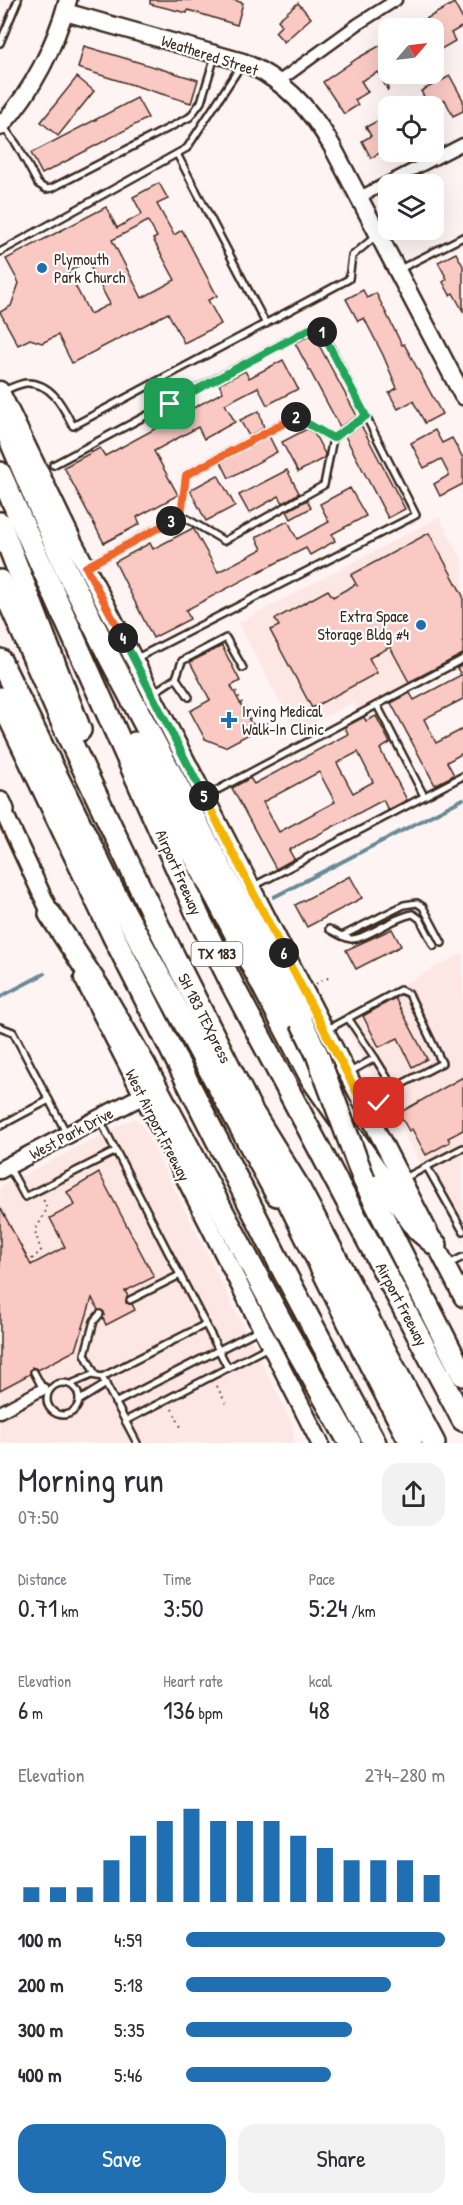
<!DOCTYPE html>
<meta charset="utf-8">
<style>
body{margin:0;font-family:"Patrick Hand",sans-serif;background:#f2f2f3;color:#2b2b33;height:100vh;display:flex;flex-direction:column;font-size:22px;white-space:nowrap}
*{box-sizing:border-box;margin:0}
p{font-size:20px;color:#7c7c81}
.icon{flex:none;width:33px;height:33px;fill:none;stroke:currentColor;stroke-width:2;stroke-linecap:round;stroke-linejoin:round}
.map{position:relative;height:1443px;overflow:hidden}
.side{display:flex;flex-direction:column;background:#fff;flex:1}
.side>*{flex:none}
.needle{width:39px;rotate:62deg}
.buttons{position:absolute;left:378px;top:18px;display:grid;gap:12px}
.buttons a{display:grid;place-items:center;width:66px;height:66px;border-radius:12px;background:#fff;box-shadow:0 6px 24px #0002;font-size:30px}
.pin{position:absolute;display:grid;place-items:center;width:51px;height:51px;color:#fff;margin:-26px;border-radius:12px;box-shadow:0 3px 9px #0006}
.km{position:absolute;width:30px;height:30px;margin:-15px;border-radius:50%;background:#222;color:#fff;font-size:16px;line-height:30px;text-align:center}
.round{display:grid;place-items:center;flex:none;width:63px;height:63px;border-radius:18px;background:#f2f2f3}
.headline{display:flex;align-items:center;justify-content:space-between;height:102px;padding:0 18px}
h1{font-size:33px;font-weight:600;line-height:45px}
.stats{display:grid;grid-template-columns:repeat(3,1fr);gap:9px;height:102px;padding:6px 18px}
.stats div{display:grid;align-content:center}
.stats b{font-size:26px;font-weight:600}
.stats small{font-size:16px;font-weight:400}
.stats p{font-size:16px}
.chart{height:168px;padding:12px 18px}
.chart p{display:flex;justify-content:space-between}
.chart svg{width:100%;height:108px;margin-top:6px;stroke:#1f6fb2;stroke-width:6}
.action{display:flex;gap:12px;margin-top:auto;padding:12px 18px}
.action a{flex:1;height:69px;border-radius:18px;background:#1f6fb2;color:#fff;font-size:24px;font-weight:600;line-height:69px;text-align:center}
.action a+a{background:#f2f2f3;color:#2b2b33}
ul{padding:0 18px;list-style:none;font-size:20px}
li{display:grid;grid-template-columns:96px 72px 1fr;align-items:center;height:45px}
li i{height:15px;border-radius:8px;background:#1f6fb2}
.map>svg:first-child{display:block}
</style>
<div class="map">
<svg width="463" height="1443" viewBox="0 0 463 1443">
<rect width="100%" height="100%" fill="#fef4f3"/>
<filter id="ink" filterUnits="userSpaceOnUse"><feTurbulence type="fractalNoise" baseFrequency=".0167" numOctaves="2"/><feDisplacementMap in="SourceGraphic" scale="12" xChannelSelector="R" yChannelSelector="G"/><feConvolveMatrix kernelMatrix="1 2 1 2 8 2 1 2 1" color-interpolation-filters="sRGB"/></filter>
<g filter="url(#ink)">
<g fill="#fde7e5">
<polygon points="439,517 463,562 463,655 358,711 353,702 296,732 238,623"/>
<polygon points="463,953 463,1243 341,1017"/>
<polygon points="134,1118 143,1126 293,1425 295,1443 0,1443 0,1187"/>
</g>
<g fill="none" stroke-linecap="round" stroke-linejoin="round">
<g stroke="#678b95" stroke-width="4">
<polyline points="274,897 463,799"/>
<polyline points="0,997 44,974"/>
</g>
</g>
<g fill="#fac9c4" stroke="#3b2a1e" stroke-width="1.5" fill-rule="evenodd">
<polygon points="150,0 234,0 243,3 237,25 188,10 187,13 150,4"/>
<polygon points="298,3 311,18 284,42 275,32 282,25 278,20"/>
<polygon points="454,3 463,20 463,26 451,33 455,41 434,53 434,28 410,28"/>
<polygon points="388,41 388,91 378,72 361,81 368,92 355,100 358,105 344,114 323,82 358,58"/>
<polygon points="84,46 198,80 191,103 78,68"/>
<polygon points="450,76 463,100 463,111 453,116 445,100 429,106 421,91"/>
<polygon points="77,77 94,91 58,136 41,122"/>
<polygon points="137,98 148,118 42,174 31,153"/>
<polygon points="379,120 388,137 388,148 371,158 362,141 371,136 366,127"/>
<path d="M159,183L168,199L157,204L174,235L182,230L217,296L208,300L221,324L184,343L168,313L72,363L58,335L42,343L30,339L18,345L0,312L11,306L19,283L6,259L106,207L117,228L142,214L133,197ZM148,221L157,237L153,239L175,280L142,298L112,240ZM87,261L110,304L90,314L68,272Z"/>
<polygon points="456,253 463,266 463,311 453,293 450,295 443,282 447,279 438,262"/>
<polygon points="363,290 367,298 376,293 402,345 404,344 442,414 425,423 413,401 398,409 389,393 397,388 383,355 364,318 358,321 346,299"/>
<polygon points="313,334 357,416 340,427 295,343"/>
<polygon points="283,360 298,389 267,405 258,387 225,404 235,422 204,439 198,427 154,451 178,495 137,517 140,524 104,543 64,467 100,448 105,456 223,392 219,384 245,371 249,378"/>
<polygon points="259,411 264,428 249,436 240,420"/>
<polygon points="361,425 405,509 388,518 345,436"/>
<polygon points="307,429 314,433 325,454 324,458 298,472 282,442"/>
<polygon points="435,430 442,443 452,438 463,458 463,484 440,496 434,484 449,475 441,459 424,468 411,443"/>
<polygon points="269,436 277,452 229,478 221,462"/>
<polygon points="287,470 299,493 283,503 279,496 249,513 239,495"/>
<polygon points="218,475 235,506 206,521 190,490"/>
<polygon points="350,488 366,516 332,534 335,541 310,555 306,548 264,569 186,610 190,619 153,638 115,562 150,543 153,549 193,528 218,572 262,549 256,537 288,521 297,539 329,522 320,504"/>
<polygon points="307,500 311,508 291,519 287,511"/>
<polygon points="429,533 463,596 463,654 409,682 390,647 369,658 377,673 312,708 270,630 279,626 275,619 328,590 333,597 356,584 351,575"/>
<polygon points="222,646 240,681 231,686 255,731 225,747 205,739 190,711 210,700 190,662"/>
<polygon points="463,665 463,699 424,719 436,743 463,729 463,753 447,762 454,775 435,785 391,703 410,693 414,700 461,675 457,668"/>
<path d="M376,716L390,743L380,749L407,800L388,810L383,800L289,850L294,859L276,869L232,788L250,778L254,784L348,734L345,727L364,717L366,721ZM358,752L373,782L353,793L337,763ZM319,772L335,802L279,832L263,802Z"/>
<polygon points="350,876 362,898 307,927 295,905"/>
<polygon points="392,929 401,946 356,969 346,950"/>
<polygon points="395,998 427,1059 412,1067 398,1038 379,1047 363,1016"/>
<polygon points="463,1077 463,1130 448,1138 450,1142 426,1155 412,1129 409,1131 399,1113"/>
<polygon points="99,1173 154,1277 125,1291 128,1296 126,1303 132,1304 135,1310 106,1325 103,1318 104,1312 98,1310 92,1298 76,1350 38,1370 32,1367 30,1374 0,1390 0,1207 31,1265 65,1247 50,1218 75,1205 67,1192"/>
</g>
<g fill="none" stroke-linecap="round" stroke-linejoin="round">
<g stroke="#3b2a1e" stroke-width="10">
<g id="lane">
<polyline points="0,43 18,0"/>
<polyline points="3,126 17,145 38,184 46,189 52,188 190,117 201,102 215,56"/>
<polyline points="177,154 266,324"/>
<polyline points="0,252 187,148 242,64"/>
<polyline points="400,269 463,237"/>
<path d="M2,391C9,389 18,384 26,383C52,382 63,407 73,426L349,279L352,256L377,235"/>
<polyline points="53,465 319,324 416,515 135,659"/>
<polyline points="181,515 224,541 324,485 333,438"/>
<polyline points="88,566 181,515 186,475 295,417 333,438 366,416"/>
<polyline points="176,678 182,661 226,638 243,668"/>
<polyline points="153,693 176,678 189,697"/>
<polyline points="377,705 424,796"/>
<polyline points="208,795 463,659"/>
<polyline points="252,887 463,776"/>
<path d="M329,929C336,933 343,938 351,939C363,941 395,916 413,914L420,919L434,946"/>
<polyline points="342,936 404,905 417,903 423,907 442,943"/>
<polyline points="348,1018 375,1058"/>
<polyline points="0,1027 13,1032 67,1134"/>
<polyline points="328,1029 400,990 409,994 442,1063 400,1085 391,1096 367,1109"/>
<polyline points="348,1073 375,1058 395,1090"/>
<polyline points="100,1120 228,1368"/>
<polyline points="0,1126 49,1100"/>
<polyline points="9,1167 25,1197 116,1151"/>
<polyline points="427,1167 463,1231"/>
<polyline points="403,1179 463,1148"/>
<polyline points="447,1265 463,1257"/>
<polyline points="130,1300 180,1275"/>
<polyline points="34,1372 43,1389"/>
<polyline points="95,1374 85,1354 94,1321 100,1314"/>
<polyline points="102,1377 206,1324"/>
<circle cx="63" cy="1399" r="16"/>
<polyline points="71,1384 92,1375 102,1377 137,1443"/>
<polyline points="80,1400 106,1384"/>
<polyline points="115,1403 258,1330"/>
<polyline points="125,1421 268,1347"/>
</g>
</g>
<g stroke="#3b2a1e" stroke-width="15">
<g id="street">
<polyline points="278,82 358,24 396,0"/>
<polyline points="360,197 463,144"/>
<polyline points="0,1412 43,1389"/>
</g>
</g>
<g stroke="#3b2a1e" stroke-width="21">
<g id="secondary">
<path d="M65,12L243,62C283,79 311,109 332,146L463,396"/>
<path d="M0,127C34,89 54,48 68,0"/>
<polyline points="0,390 74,543 463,1298"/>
<polyline points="0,804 55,923"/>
<polyline points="83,978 320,1443"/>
<polyline points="0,1170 142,1096"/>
</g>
</g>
<g stroke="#3b2a1e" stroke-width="26">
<g id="highway">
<polyline points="0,416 66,569 109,656 301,1021"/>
<polyline points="0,473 200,920 233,986 463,1420"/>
<polyline points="0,523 80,730"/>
<polyline points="0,581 70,740 155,919 251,1110 296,1183 434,1443"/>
<polyline points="0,660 108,881 277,1195"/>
<polyline points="0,698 113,935 283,1270 375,1443"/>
<polyline points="135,743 312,1079 418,1230 436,1245"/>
<polyline points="0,803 3,810"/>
<polyline points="50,914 106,999 144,1064 284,1327 350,1443"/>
<polyline points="276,1176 349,1323 411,1443"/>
<polyline points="364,1180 463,1375"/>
</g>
</g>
<g stroke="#3b2a1e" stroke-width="2" stroke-dasharray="1.5 4.5" stroke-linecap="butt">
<polyline points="357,585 358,588"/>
<polyline points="236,691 256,730"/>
<polyline points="255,728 274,719"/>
<polyline points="316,984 332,976"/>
<polyline points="31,1265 32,1259 41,1251 35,1231 47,1209 43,1199"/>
<polyline points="217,1386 226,1404"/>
<polyline points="172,1409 181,1427"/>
</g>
<use href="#lane" stroke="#fff" stroke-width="5"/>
<use href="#street" stroke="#fff" stroke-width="10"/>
<use href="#secondary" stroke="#fff" stroke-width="16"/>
<use href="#highway" stroke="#fff" stroke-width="21"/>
<g stroke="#3b2a1e" stroke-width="26" stroke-linecap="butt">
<polyline id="highway-bridge" points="301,1021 317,1054 364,1180"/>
</g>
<use href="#highway-bridge" stroke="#fff" stroke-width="21"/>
</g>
</g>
<g fill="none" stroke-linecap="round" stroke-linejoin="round" filter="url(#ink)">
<g stroke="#fff" stroke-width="12">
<polyline id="split-1" points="170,404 319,324 322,332"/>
</g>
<g stroke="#fff" stroke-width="12">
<polyline id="split-2" points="296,417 333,438 366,416 322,332"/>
</g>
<g stroke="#fff" stroke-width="12">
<polyline id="split-3" points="171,521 181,515 186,475 296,417"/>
</g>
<g stroke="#fff" stroke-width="12">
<polyline id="split-4" points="123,638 86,567 171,521"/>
</g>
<g stroke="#fff" stroke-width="12">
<polyline id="split-5" points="123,638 204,796"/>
</g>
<g stroke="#fff" stroke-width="12">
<polyline id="split-6" points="204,796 284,953"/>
</g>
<g stroke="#fff" stroke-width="12">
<polyline id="split-7" points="284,953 366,1110 379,1103"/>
</g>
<use href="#split-1" stroke="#22a559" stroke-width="8"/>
<use href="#split-2" stroke="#22a559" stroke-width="8"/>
<use href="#split-3" stroke="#f0652b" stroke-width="8"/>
<use href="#split-4" stroke="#f0652b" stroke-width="8"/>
<use href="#split-5" stroke="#22a559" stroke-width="8"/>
<use href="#split-6" stroke="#f5b400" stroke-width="8"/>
<use href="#split-7" stroke="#f5b400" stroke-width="8"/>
</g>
<g fill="#1f6fb2" stroke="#fff" stroke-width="2">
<circle cx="42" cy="268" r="6"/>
<circle cx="421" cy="625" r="6"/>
<path d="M226 711h6v6h6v6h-6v6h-6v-6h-6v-6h6z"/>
</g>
<g text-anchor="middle" stroke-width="4.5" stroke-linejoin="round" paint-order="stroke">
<rect fill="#fff" stroke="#766a62" stroke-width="1.5" x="191.5" y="942" width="51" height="24" rx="4.5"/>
<g font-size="15" font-weight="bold" fill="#3b2a1e">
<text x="217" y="959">TX 183</text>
</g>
<g font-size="16" fill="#3b2a1e" stroke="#fff">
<text transform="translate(210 55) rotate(18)" y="6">Weathered Street</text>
<text transform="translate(179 872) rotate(66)" y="6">Airport Freeway</text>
<text transform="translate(205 1018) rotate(63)" y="6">SH 183 TEXpress</text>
<text transform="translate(158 1125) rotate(63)" y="6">West Airport Freeway</text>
<text transform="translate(71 1133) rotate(-28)" y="6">West Park Drive</text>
<text transform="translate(402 1304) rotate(62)" y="6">Airport Freeway</text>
</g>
<g font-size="16" fill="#3b2a1e" stroke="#fff" text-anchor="start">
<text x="54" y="265">Plymouth<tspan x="54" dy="18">Park Church</tspan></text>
<text x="409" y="622" text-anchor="end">Extra Space<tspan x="409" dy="18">Storage Bldg #4</tspan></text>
<text x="242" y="717">Irving Medical<tspan x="242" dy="18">Walk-In Clinic</tspan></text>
</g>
</g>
</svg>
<div class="buttons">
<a><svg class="needle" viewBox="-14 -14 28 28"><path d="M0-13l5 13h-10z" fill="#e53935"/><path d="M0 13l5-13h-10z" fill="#7c7c81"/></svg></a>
<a><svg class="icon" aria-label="locate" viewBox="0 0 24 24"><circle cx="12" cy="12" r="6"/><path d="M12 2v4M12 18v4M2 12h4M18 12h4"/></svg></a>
<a><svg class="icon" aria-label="layers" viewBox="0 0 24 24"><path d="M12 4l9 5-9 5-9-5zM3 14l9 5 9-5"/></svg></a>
</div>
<div class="pin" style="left:170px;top:404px;background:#1e9e55"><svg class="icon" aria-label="arrive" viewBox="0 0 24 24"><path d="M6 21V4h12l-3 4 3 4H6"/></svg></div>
<div class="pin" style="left:379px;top:1103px;background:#d93025"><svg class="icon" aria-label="check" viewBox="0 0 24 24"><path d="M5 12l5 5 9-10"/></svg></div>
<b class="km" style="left:322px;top:332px">1</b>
<b class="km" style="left:296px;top:417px">2</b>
<b class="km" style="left:171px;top:521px">3</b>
<b class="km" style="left:123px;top:638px">4</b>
<b class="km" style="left:204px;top:796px">5</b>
<b class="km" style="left:284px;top:953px">6</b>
</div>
<section class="side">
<div class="headline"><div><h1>Morning run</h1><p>07:50</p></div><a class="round"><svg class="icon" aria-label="share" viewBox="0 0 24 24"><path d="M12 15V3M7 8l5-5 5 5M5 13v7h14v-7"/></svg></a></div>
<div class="stats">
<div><p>Distance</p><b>0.71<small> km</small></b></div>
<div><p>Time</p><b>3:50</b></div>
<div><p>Pace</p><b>5:24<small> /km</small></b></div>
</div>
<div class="stats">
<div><p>Elevation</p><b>6<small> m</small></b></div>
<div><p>Heart rate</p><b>136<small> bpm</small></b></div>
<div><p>kcal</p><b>48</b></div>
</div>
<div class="chart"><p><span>Elevation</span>274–280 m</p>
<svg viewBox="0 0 160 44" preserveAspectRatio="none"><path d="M5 44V38M15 44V38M25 44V38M35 44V27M45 44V17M55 44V11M65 44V6M75 44V11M85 44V11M95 44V11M105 44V17M115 44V22M125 44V27M135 44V27M145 44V27M155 44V33"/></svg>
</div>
<ul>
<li><b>100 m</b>4:59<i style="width:100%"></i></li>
<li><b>200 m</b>5:18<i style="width:79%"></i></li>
<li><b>300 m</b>5:35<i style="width:64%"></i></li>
<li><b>400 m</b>5:46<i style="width:56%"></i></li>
</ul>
<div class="action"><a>Save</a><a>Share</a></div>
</section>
